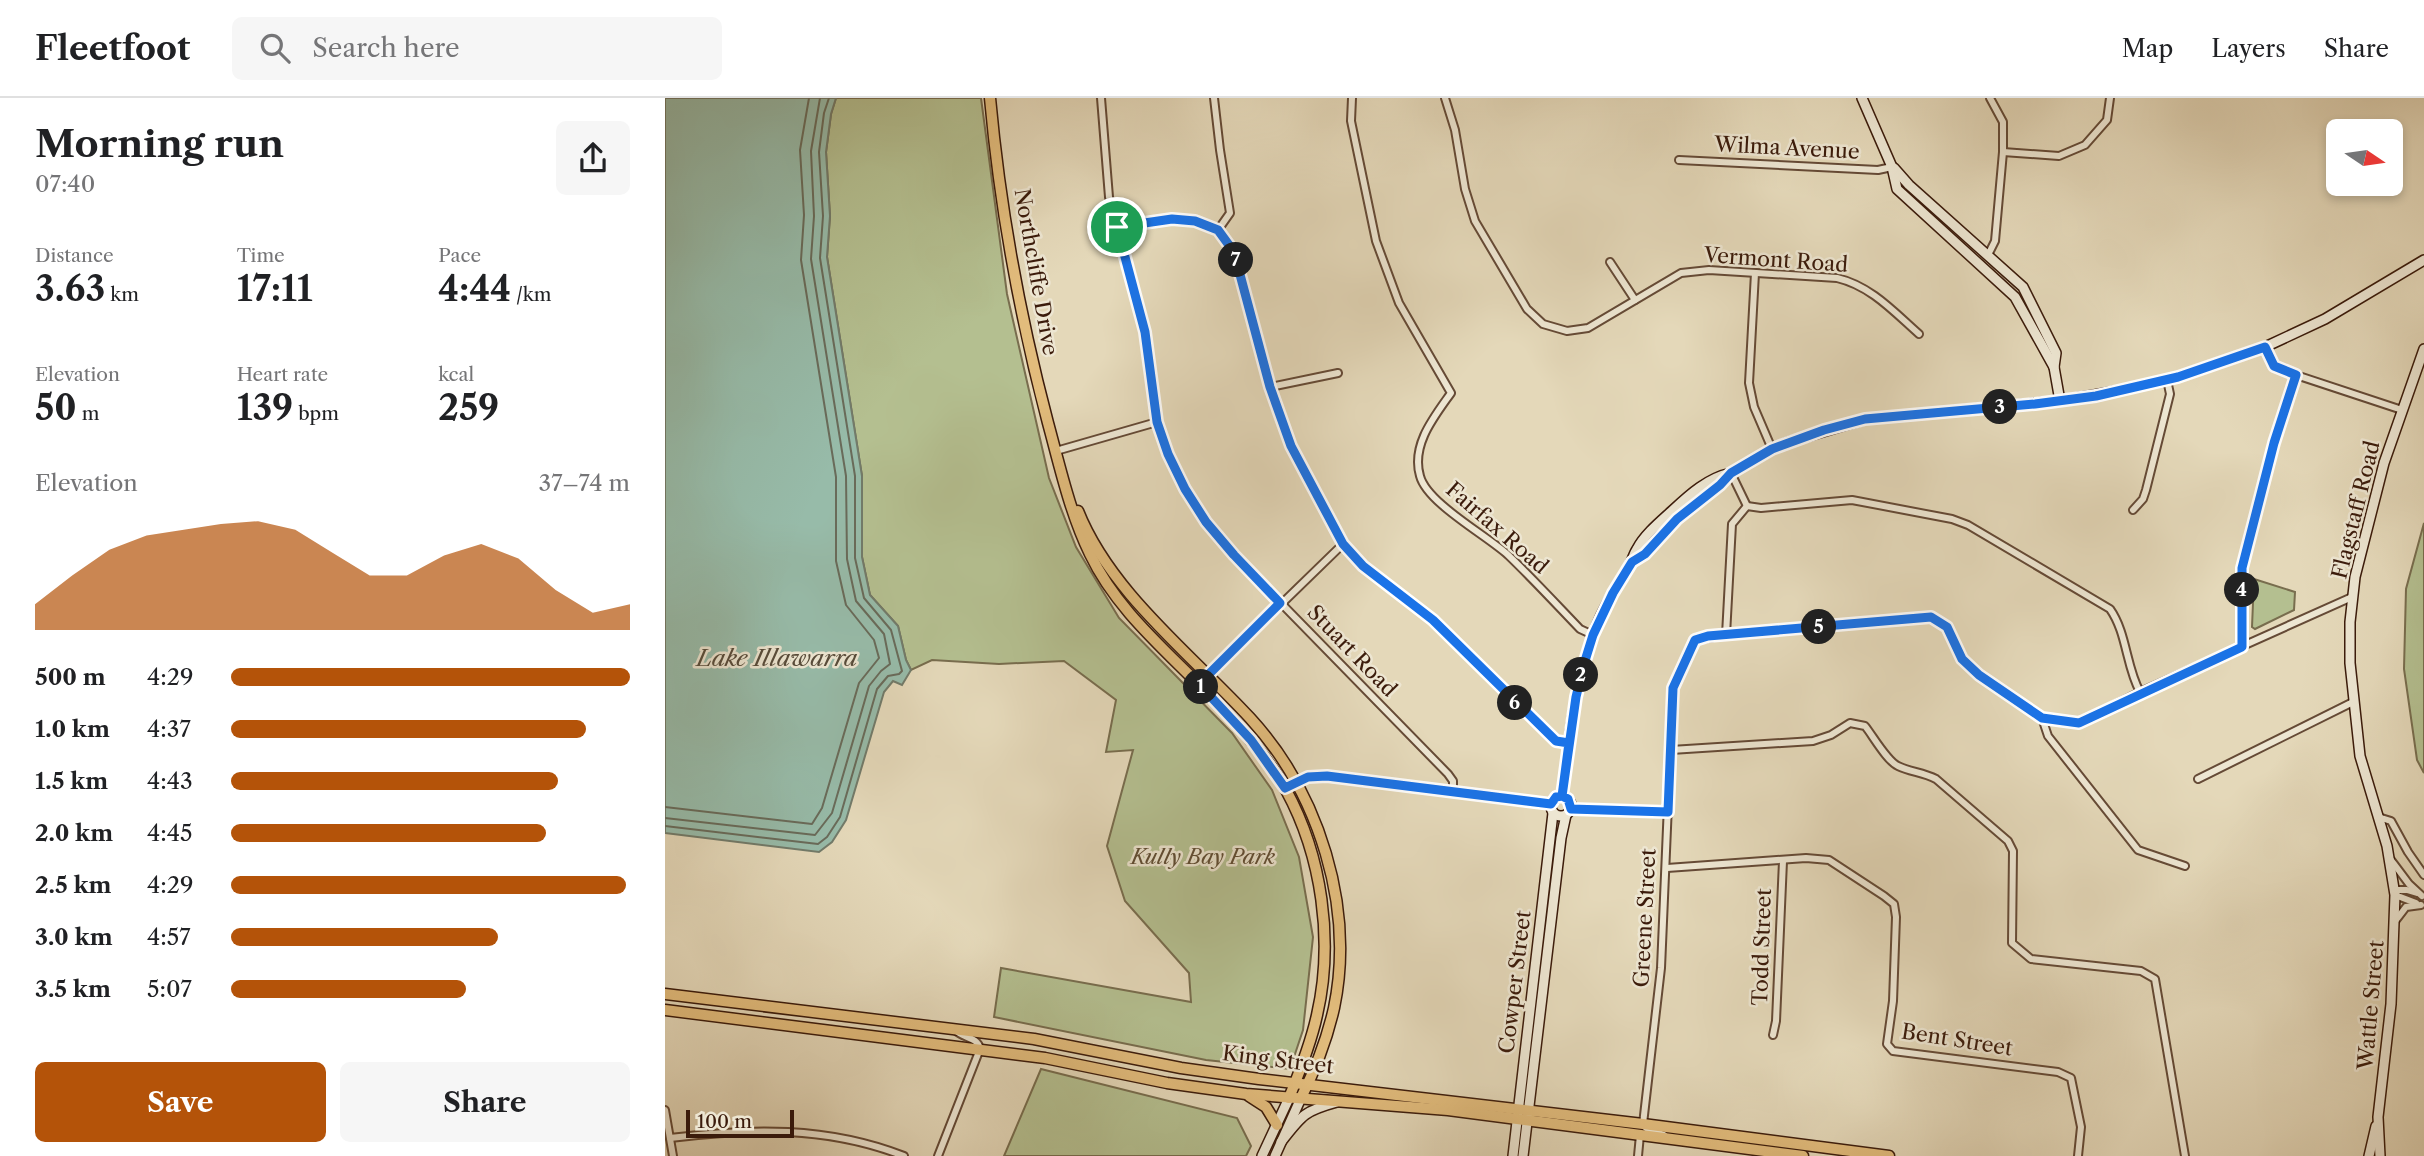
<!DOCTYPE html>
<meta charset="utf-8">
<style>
body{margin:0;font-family:"Libre Caslon Text",serif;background:#f6f6f6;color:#202124;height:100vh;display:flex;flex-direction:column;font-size:26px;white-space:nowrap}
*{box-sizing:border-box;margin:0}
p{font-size:23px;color:#757577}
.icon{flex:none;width:38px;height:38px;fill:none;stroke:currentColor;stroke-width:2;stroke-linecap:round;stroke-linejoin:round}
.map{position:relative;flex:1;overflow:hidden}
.details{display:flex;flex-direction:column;background:#fff;width:665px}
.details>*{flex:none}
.needle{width:46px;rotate:103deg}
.buttons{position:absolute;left:1661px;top:21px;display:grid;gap:14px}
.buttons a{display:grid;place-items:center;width:77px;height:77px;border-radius:10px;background:#fff;box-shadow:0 4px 10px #0003;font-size:35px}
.scale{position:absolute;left:21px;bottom:18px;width:108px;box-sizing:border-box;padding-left:7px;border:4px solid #3b1b0b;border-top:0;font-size:19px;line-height:24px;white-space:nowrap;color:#3b1b0b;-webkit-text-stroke:5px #ede6d2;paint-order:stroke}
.pin{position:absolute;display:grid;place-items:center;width:60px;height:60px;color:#fff;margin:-30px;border:4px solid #fff;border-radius:50%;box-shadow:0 2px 7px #0007}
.km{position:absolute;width:35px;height:35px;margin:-18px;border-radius:50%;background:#222;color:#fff;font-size:19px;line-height:35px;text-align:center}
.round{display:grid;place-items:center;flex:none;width:74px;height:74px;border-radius:10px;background:#f6f6f6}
.headline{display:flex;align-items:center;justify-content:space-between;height:119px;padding:0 35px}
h1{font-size:38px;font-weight:700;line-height:52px}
.figures{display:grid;grid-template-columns:repeat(3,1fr);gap:10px;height:119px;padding:7px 35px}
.figures div{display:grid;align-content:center}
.figures b{font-size:35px;font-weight:700}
.figures small{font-size:19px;font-weight:400}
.figures p{font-size:19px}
.chart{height:196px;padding:14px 35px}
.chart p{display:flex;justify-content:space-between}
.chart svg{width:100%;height:126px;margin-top:7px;fill:#b45309;opacity:.7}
.button{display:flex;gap:14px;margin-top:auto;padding:14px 35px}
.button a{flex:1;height:80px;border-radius:10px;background:#b45309;color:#fff;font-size:28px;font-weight:700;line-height:80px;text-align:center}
.button a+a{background:#f6f6f6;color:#202124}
ul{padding:0 35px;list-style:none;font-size:23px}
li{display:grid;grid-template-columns:112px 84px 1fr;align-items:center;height:52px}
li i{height:18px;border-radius:9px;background:#b45309}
header{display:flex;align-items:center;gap:42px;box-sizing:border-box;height:98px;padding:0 35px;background:#fff;border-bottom:2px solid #e0e0e0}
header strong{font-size:33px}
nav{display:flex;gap:38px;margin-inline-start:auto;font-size:24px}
.search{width:490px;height:63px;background:#f6f6f6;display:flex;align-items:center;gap:18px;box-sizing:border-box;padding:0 24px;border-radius:10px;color:#757577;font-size:26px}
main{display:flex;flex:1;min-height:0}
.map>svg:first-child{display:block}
</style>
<header>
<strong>Fleetfoot</strong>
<div class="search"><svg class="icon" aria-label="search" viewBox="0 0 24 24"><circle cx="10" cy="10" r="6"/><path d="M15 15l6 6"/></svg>Search here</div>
<nav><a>Map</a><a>Layers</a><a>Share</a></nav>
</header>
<main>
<section class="details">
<div class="headline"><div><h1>Morning run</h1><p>07:40</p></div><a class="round"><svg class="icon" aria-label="share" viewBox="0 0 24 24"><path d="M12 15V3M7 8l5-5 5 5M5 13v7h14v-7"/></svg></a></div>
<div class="figures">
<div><p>Distance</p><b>3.63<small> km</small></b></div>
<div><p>Time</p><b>17:11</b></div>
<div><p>Pace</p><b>4:44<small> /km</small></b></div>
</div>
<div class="figures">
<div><p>Elevation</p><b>50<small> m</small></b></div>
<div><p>Heart rate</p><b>139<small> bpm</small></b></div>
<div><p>kcal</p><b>259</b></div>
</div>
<div class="chart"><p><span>Elevation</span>37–74 m</p>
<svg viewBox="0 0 160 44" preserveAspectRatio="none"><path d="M0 44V35L10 25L20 16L30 11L40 9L50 7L60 6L70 9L80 17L90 25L100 25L110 18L120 14L130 19L140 30L150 38L160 35V44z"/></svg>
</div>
<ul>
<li><b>500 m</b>4:29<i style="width:100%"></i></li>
<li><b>1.0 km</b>4:37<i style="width:89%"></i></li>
<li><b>1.5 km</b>4:43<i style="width:82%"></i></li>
<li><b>2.0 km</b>4:45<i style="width:79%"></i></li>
<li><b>2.5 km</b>4:29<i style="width:99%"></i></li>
<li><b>3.0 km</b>4:57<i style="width:67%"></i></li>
<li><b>3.5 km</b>5:07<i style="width:59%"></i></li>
</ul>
<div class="button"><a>Save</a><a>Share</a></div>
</section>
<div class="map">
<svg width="1759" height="1058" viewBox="0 0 1759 1058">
<rect width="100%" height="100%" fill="#e4d8b9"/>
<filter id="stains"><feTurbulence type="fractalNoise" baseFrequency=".00286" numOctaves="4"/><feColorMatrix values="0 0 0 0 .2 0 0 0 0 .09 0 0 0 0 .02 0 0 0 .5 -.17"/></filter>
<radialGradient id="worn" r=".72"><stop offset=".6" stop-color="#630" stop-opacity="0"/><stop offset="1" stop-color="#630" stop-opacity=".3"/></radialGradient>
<g fill="#b4bf90" stroke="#786d4e" stroke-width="2">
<polygon points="171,0 316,0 342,196 384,380 411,449 454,520 567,635 607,692 634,759 648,839 638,932 625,971 541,962 329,919 336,870 526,904 524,875 460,803 442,748 468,652 441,654 451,602 399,563 334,566 267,562 246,572 241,562 233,528 205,497 197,459 197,378 162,159 165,118 161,54 166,16"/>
<polygon points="1759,425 1759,675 1752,662 1739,571 1741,491"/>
<polygon points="1589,481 1630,494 1629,512 1590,531 1587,529"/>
<polygon points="376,971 572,1020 586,1048 581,1058 339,1058"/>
</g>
<polygon fill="#97bba9" stroke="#727b6a" stroke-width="2" points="0,0 171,0 166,16 161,54 165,118 162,159 197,378 197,459 205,497 233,528 241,562 246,572 237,587 228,583 219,594 181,722 167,744 154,754 0,735"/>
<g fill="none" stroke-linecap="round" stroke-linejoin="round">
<g stroke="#696b5a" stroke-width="2">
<polyline points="0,709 147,726 157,710 194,585 214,560 209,542 181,507 171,463 171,379 136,162 139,117 135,52 144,0"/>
<polyline points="0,720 150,737 167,715 204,588 216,573 225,566 219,536 191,503 182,461 181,378 146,161 149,118 146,53 155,0"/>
<polyline points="0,728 153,746 162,739 175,719 212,591 223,578 234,576 237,573 226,532 199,500 190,460 190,378 155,160 158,118 154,54 159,15 164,0"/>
</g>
<g stroke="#654a36" stroke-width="10">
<g id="street">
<polyline points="436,0 444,99 480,235 492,324 503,356 520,391 541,424 569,457 783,676 788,683 788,694"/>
<polyline points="549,0 555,52 565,115 553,132"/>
<path d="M687,0L686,23L711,143L734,205L786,295C769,319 746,347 755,378C762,405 821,437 843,457C868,481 891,506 915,531L928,537"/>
<path d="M780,0L790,32L800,91L810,123L862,211L878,226L902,233L923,230L1016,175L1044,172L1172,180C1206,188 1229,214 1254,236"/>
<polyline points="1338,54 1394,58 1420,47 1442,22 1445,0"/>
<polyline points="1014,62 1213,72 1227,69"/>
<polyline points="452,129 507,121 530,123 553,132 569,154 605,289 626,348 645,386 678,446 698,468 768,522 891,643 904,645"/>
<polyline points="1323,157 1330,143 1338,54 1338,24 1325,0"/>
<polyline points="945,164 970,202"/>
<polyline points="1090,175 1084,285 1089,309 1107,351"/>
<polyline points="1600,249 1607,265 1613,271 1737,312"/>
<polyline points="605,289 673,275"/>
<polyline points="391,353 492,324"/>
<polyline points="1066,375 1082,408"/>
<path d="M1082,408L1096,410L1187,402L1287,421L1303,427L1445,511C1462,535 1461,569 1475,594"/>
<polyline points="1468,412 1478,401 1481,392 1505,296 1502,282"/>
<polyline points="1061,537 1266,519 1281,529 1297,561 1314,577 1377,620 1383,638 1473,752 1520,768"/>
<polyline points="1577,549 1577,470 1609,345 1631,277"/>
<polyline points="534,586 678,446"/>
<polyline points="1377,620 1414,625 1475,594 1687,499"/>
<path d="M1006,652L1148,643L1166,637L1185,625L1200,628C1208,638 1222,663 1233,668C1245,674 1258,674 1271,681L1343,743L1348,753L1347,845L1366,861L1476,873L1490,881L1520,1058"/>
<polyline points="1533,681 1688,604"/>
<polyline points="906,711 1003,714"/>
<polyline points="1713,719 1726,723 1743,754 1759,777"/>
<polyline points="1726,762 1744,786 1757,798"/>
<polyline points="1002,770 1141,760 1164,762 1219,798 1229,806 1231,819 1228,903 1222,946 1228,953 1393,974 1406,980 1416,1029 1413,1058"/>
<polyline points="1730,792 1742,792 1752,795"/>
<polyline points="1730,797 1751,805"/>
<polyline points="1731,822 1741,809 1756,807"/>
<polyline points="1108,937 1111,923 1118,763"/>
<polyline points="0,1012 8,1058"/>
<polyline points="999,1037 981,1030 978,1026 996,870 1008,590 1030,542 1061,537 1067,426 1082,408"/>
<path d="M5,1040C85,1030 162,1028 239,1058"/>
<path d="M273,1058L315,951C312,938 299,941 290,932"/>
<polyline points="973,1058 975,1037"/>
</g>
</g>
<g stroke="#3b1b0b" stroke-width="12">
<g id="secondary">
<polyline points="1197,0 1227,69 1232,91 1350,199 1389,269"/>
<polyline points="1229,70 1244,87 1358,189 1391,255 1389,269 1395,303"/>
<polyline points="967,464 980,456 1012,421 1055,387 1066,375 1107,351 1124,344 1201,321 1395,303 1452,293 1513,279 1600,249 1660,221 1759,162"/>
<polyline points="625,687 643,679 662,678 886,706"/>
<circle cx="896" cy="708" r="10"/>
<path d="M897,698C904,648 908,595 925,546C933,519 948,494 963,470C967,464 968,457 972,451C980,436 996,423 1008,412C1025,396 1043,380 1066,375"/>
<path d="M616,1044C637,1017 639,1013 672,1004"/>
<polyline points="597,1058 624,1000"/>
<polyline points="610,1058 636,1000"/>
<polyline points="848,1058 888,715"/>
<polyline points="858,1058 896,740 901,717"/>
<polyline points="1704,1058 1711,1028"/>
<polyline points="1715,1058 1713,1019 1726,906 1730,797 1722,748 1695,658 1685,565 1685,524 1690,479 1719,365 1759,251"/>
</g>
</g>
<g stroke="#3b1b0b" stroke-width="13">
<g id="primary">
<path d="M325,0C335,110 355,219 383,325C395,369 405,415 425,456C452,513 502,553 545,598C573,626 601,657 621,692C657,758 669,843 652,917C646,945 635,973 624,1000"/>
<path d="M413,413C445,494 527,557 585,620C654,695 690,809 669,910C662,941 650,972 636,1000"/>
<polyline points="0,896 369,941 516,970 594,981 978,1026 1224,1058"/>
<polyline points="0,912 380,960 502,985 581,996 783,1012 1138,1058"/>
<polyline points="584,998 601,1009 612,1027"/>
</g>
</g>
<use href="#street" stroke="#ede6d2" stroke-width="6"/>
<use href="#secondary" stroke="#ede6d2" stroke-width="9"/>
<use href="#primary" stroke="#e2bc7c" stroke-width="10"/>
</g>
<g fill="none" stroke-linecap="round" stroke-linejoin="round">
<g stroke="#fff" stroke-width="14">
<polyline id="route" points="452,129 480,234 492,324 503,356 520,391 541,424 569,457 615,505 534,586 586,642 620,690 643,679 662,678 886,706 891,699 897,698 911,599 919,566 928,537 948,495 967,464 980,456 1012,421 1055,387 1066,375 1107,351 1159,332 1200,321 1370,306 1431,298 1513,279 1600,249 1609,268 1631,277 1609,345 1577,470 1577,549 1414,625 1377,620 1314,577 1297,561 1282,529 1266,519 1043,538 1030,542 1008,590 1003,714 906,711 903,701 897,698 904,645 891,643 768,522 698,468 678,446 626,348 605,289 569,154 553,132 530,123 507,121 452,129"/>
</g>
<use href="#route" stroke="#1a73e8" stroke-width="9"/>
</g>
<g text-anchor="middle" stroke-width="5" stroke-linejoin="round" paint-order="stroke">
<g font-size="21" fill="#3b1b0b" stroke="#ede6d2">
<text transform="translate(1122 50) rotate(3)" y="7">Wilma Avenue</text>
<text transform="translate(1111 162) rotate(4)" y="7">Vermont Road</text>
<text transform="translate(371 174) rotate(80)" y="7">Northcliffe Drive</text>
<text transform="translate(1691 412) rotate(-76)" y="7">Flagstaff Road</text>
<text transform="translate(832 430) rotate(41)" y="7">Fairfax Road</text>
<text transform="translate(687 553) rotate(46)" y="7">Stuart Road</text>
<text transform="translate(980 820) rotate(-87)" y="7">Greene Street</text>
<text transform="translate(1097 849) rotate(-88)" y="7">Todd Street</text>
<text transform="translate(850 884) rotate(-83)" y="7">Cowper Street</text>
<text transform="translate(1706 907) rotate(-85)" y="7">Wattle Street</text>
<text transform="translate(1292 942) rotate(9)" y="7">Bent Street</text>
<text transform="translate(613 962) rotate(7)" y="7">King Street</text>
</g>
<g font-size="21" font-style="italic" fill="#5f4c33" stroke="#ede6d2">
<text x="538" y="766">Kully Bay Park</text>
</g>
<g font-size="23" font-style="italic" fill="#574b3a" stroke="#ede6d2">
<text x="112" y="568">Lake Illawarra</text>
</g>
</g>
<rect width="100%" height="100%" filter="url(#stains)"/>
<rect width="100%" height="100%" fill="url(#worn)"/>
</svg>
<div class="buttons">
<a><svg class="needle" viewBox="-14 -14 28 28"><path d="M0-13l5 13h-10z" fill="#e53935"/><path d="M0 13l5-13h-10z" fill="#757577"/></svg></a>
</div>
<div class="scale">100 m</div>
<div class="pin" style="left:452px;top:129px;background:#1e9e55"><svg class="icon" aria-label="arrive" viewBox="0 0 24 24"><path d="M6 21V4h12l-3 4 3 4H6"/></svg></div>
<b class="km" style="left:536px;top:589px">1</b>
<b class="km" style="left:916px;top:577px">2</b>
<b class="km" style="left:1335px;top:309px">3</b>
<b class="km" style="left:1577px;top:492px">4</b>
<b class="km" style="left:1154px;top:529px">5</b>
<b class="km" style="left:850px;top:605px">6</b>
<b class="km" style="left:571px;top:162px">7</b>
</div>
</main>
